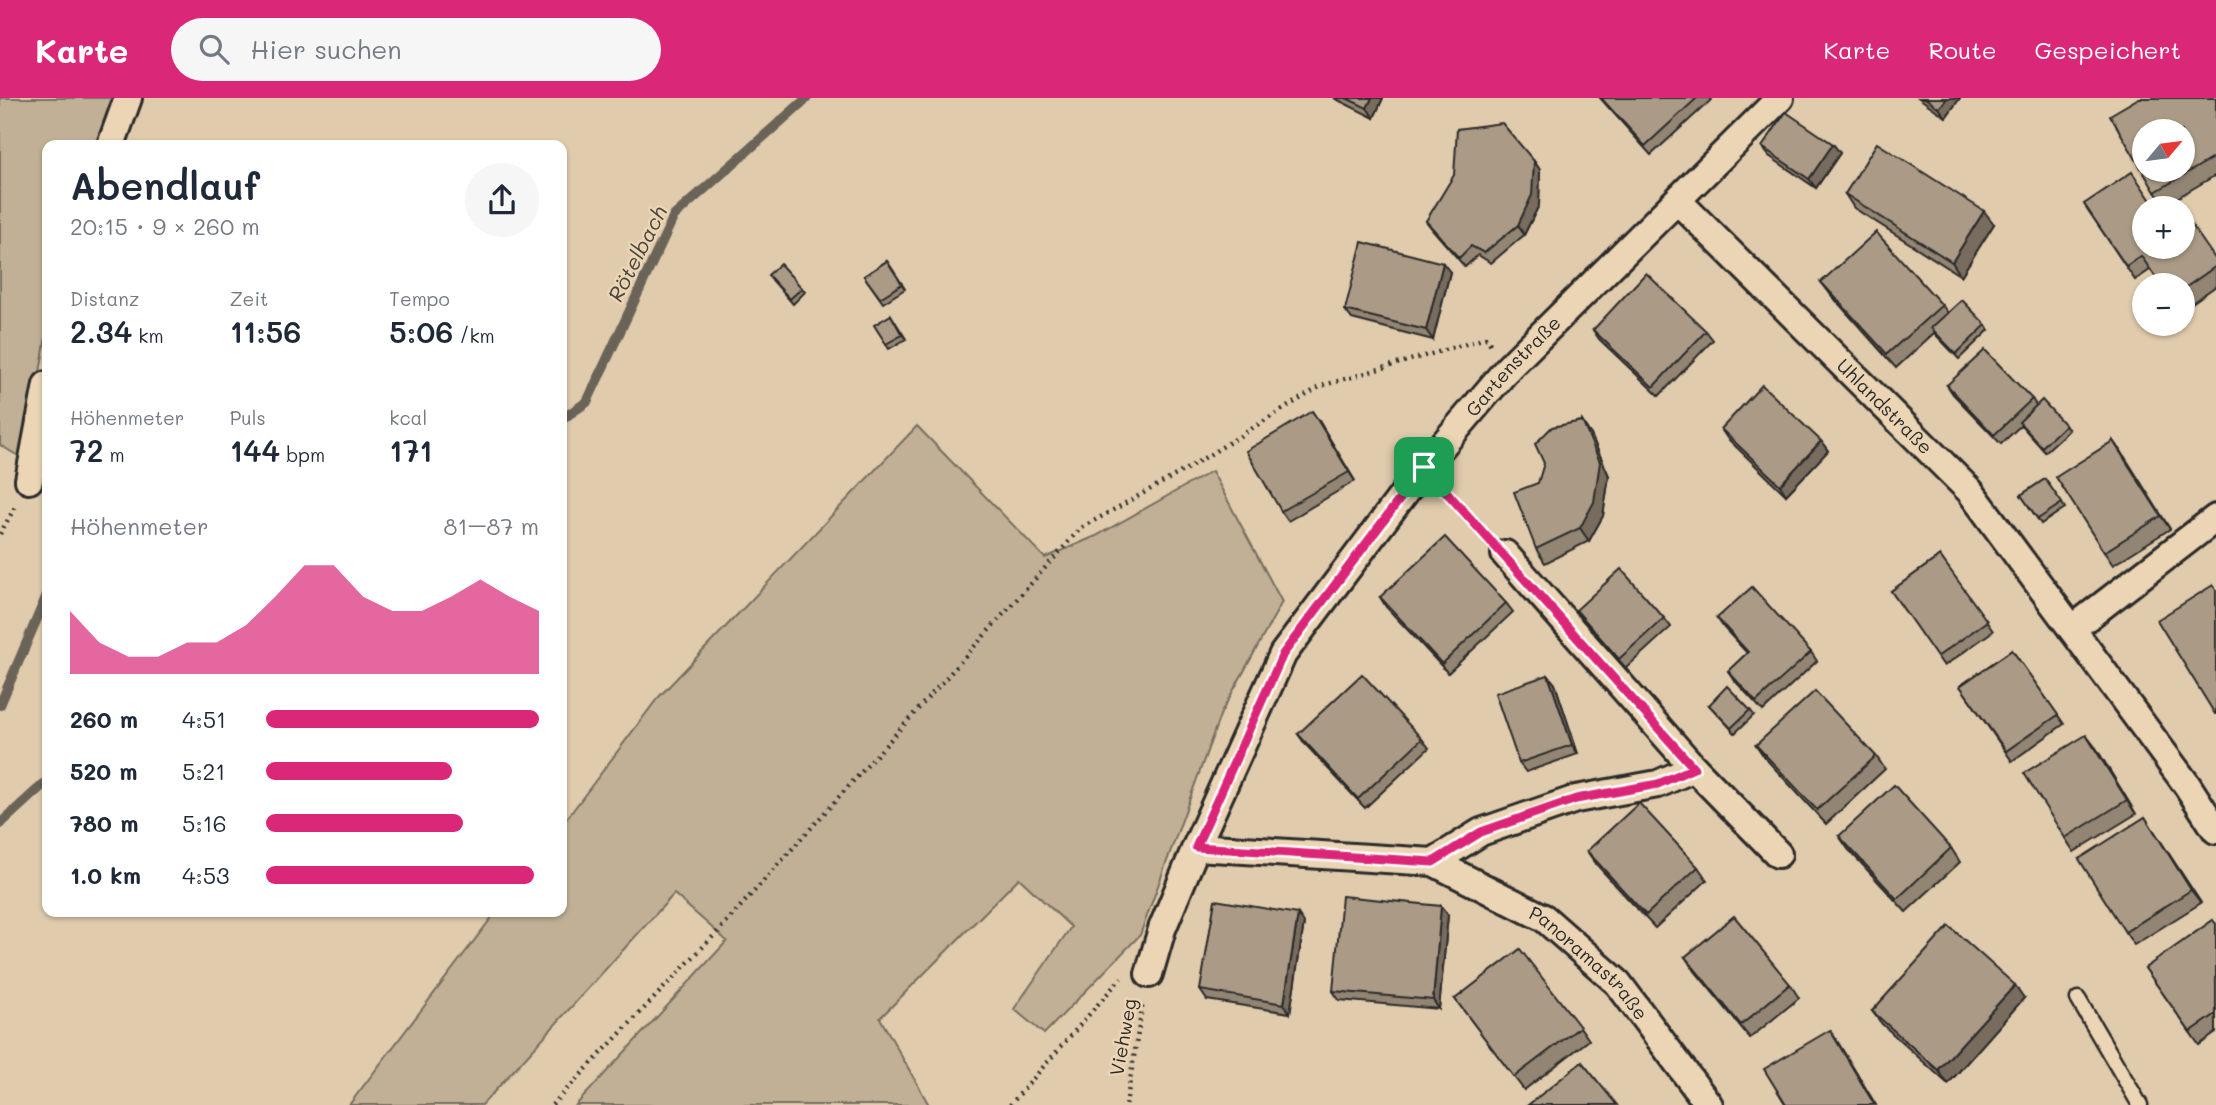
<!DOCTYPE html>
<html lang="de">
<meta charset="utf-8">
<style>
body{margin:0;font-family:Mali,sans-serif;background:#f6f6f7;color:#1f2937;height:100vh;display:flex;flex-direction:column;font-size:26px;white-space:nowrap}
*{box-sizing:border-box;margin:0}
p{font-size:23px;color:#747a83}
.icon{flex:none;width:38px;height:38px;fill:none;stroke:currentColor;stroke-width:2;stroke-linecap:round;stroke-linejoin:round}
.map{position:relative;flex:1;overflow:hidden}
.details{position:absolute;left:42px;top:42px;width:525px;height:777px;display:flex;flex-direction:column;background:#fff;border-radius:14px;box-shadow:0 2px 5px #0004}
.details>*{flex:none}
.needle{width:46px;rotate:61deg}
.tools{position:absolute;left:2132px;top:21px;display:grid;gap:14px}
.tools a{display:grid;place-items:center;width:63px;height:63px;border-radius:50%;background:#fff;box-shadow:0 2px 5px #0004;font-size:35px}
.pin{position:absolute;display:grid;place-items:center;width:60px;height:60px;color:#fff;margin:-30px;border-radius:14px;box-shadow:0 4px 10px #0006}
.round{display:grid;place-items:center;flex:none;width:74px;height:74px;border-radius:37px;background:#f6f6f7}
.head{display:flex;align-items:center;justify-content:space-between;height:119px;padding:0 28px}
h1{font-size:38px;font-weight:600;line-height:52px}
.figures{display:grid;grid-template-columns:repeat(3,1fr);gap:10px;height:119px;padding:7px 28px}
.figures div{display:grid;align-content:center}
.figures b{font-size:30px;font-weight:600}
.figures small{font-size:19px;font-weight:400}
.figures p{font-size:19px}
.chart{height:196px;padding:14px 28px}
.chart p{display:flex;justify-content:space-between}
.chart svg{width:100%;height:126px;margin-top:7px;fill:#db2777;opacity:.7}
ul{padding:0 28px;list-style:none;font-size:23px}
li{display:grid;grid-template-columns:112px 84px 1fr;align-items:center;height:52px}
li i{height:18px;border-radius:9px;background:#db2777}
header{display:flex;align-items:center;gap:42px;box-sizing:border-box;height:98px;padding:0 35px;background:#db2777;color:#fff}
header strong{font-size:33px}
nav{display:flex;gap:38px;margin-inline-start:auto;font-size:24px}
.search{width:490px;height:63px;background:#f6f6f7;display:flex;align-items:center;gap:18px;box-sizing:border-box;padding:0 24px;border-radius:38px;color:#747a83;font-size:26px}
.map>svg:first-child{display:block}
</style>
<header>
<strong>Karte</strong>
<div class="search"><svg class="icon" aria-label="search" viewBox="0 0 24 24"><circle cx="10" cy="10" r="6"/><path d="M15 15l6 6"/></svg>Hier suchen</div>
<nav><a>Karte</a><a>Route</a><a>Gespeichert</a></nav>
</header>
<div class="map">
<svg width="2216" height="1007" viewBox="0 0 2216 1007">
<rect width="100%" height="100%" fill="#e0cbac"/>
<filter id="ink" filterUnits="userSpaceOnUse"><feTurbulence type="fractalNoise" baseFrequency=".0143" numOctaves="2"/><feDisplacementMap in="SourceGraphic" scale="14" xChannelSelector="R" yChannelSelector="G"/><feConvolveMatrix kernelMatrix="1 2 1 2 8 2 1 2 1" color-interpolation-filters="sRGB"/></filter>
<g filter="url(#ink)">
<g fill="#c1b096" stroke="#766e60" stroke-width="2">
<polygon points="0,0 115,0 100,47 47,47 47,233 25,362 0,347"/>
<polygon points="917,328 1045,460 1096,438 1212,373 1282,504 1221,615 1140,837 1044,936 1014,911 1071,829 1019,780 880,920 929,1007 576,1007 727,843 674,796 482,1007 349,1007 496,814 562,814 562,727 657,601"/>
</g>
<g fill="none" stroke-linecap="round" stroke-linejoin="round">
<g stroke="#6b6459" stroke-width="10">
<polyline points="562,321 587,304 674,118 807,0"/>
<polyline points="0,607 47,497"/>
<polyline points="0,726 47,683"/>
</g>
<g stroke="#2b2b2b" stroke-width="19">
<polyline id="service" points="2078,901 2140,1007"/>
</g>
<g stroke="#2b2b2b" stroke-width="32">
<g id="minor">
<polyline points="111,47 128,0"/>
<path id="s1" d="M1679,104L1970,393L2187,687L2216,732"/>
<polyline points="29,382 47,287"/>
<polyline points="1505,456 1694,670"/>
<polyline points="2072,531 2216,420"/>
<path id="s2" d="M1196,749L1433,764L1544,820L1618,885L1709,1007"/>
<polyline points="1433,764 1481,734 1576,701 1658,686 1694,670 1778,756"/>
<path id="s3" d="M1149,876L1162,831L1196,749L1283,556L1424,369L1509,269L1780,0"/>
</g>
</g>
<g stroke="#2b2b2b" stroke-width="4.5" stroke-dasharray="2 5" stroke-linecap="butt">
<polyline points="1444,390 1486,435"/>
<polyline points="0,436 15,409"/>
<polyline points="552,1007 721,830 1081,430 1183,373 1321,288 1486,240 1491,247"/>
<polyline points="1010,1007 1121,880"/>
<polyline points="1126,1007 1143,904"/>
</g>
<use href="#service" stroke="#ebd5b4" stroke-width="14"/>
<use href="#minor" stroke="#ebd5b4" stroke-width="26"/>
</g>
<g fill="#938573" stroke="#2b2b2b" stroke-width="2">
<polygon points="1334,0 1383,0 1374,20"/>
<polygon points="1600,0 1710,0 1711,2 1651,57"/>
<polygon points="1919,0 1960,0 1946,19"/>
<polygon points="2216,0 2216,77 2165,107 2155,94"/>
<polygon points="1833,46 1840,55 1816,90 1769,58 1762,49"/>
<polygon points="1534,63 1540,72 1539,107 1524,137 1491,165 1478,157 1465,169 1433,132 1426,123"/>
<polygon points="1845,96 1994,126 1961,178 1854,110"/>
<polygon points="2084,106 2144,149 2216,161 2216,188 2182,212 2182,187 2150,172 2135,182"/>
<polygon points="887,163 905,191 883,205 864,178"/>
<polygon points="1450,174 1433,242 1352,221 1345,212"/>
<polygon points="768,177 802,190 805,194 793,206"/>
<polygon points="1821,184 1942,207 1948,215 1986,227 1989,232 1959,261 1934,235 1896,270 1831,197"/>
<polygon points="891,217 906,241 889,251 886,246"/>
<polygon points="1593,232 1706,233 1713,242 1659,298 1599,241"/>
<polygon points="1947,287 2032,301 2036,307 2065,327 2069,332 2045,354 2021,327 2001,346 1953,296"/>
<polygon points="1319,323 1355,383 1288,423 1281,413"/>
<polygon points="1721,331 1821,343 1828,353 1786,397 1727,340"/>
<polygon points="1591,337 1609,378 1603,418 1589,443 1545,465 1536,451"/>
<polygon points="2113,343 2170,431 2113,467 2104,454"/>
<polygon points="2045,381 2065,410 2041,426 2021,397"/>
<polygon points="1940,458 1993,533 1944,568 1891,493"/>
<polygon points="1380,499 1506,505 1513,514 1448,575 1386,509"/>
<polygon points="1576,512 1664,520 1671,529 1626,570 1582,521"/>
<polygon points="1717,520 1811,554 1817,563 1763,613 1734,582 1728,573 1747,555 1724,530"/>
<polygon points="2012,552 2064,626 2012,663 1960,588"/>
<polygon points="1548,577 1555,586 1578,656 1526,674 1519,665"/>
<polygon points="1709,607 1750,612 1754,617 1735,635"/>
<polygon points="1298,636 1422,641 1429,650 1365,710 1305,646"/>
<polygon points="1756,647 1876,658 1885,671 1826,726 1765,660"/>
<polygon points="2096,650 2136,716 2074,754 2065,740"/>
<polygon points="2154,733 2201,805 2134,847 2125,834"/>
<polygon points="1839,738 1951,750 1960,764 1906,814 1848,751"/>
<polygon points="1587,753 1698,769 1707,782 1655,830 1596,766"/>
<polygon points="1298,816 1304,825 1290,915 1207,902 1200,892"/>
<polygon points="1448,817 1439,911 1339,902 1333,893"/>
<polygon points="2216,826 2216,935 2199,947 2145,870"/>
<polygon points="1685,859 1790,886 1799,900 1750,940 1694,872"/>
<polygon points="2024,900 1948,986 1882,926 1872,913"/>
<polygon points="1455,901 1580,929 1589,942 1524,992"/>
</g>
<g fill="#786c5e" stroke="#2b2b2b" stroke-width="2">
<polygon points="1372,0 1383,0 1374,20 1367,10"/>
<polygon points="1947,0 1960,0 1946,19 1939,10"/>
<polygon points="1833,46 1840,55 1816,90 1809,81"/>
<polygon points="1534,63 1540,72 1539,107 1524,137 1518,127"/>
<polygon points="1984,113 1994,126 1961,178 1952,164"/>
<polygon points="1443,165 1450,174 1433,242 1426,232"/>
<polygon points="1312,313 1319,323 1355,383 1349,374"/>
<polygon points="1582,323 1591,337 1609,378 1603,418 1589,443 1580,430"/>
<polygon points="1821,343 1828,353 1786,397 1780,387"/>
<polygon points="2113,343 2123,356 2170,431 2161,418"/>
<polygon points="1548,577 1555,586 1578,656 1572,647"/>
<polygon points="2086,637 2096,650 2136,716 2127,702"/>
<polygon points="2145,719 2154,733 2201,805 2191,792"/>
<polygon points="1441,808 1448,817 1439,911 1433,902"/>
<polygon points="1298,816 1304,825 1290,915 1284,906"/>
<polygon points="2015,887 2024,900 1948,986 1938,972"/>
<polygon points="1830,932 1836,941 1876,1007 1875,1007"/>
</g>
<g fill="#ab9b86" stroke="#2b2b2b" stroke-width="2" fill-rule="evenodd">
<polygon points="1346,0 1372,0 1367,10"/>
<polygon points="1601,0 1697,0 1645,48"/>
<polygon points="1925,0 1947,0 1939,10"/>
<path d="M2139,0H2216V58L2155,94L2110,17ZM2144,33H2182V72H2144Z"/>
<polygon points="1786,14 1833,46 1809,81 1762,49"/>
<polygon points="1502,25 1534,63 1532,97 1518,127 1484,155 1471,148 1459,160 1426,123 1454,77 1457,31"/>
<polygon points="1877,45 1984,113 1952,164 1845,96"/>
<polygon points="2132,74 2156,110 2144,110 2144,149 2182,149 2182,123 2187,120 2216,162 2216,168 2182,192 2182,187 2161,187 2141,158 2126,168 2084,106"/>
<polygon points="1876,134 1942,207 1887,256 1821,184"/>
<polygon points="1362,144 1443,165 1426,232 1345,212"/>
<polygon points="887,163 902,186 880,200 864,178"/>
<polygon points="780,166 802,190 790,201 768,177"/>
<polygon points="1646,175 1706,233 1653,289 1593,232"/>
<polygon points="1962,202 1986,227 1956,256 1931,230"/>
<polygon points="891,217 902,237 886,246 874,227"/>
<polygon points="1985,252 2032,301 1994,337 1947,287"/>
<polygon points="1762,287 1821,343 1780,387 1721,331"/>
<polygon points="2042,302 2065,327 2042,349 2019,324"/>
<polygon points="1312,313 1349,374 1281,413 1246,353"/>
<polygon points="1582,323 1600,364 1594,404 1580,430 1536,451 1514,394 1538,385 1544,365 1535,346 1552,329"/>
<polygon points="2113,343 2161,418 2104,454 2056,379"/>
<polygon points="2045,381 2062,405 2038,421 2021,397"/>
<polygon points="1445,439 1506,505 1442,566 1380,499"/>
<polygon points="1940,458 1987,523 1937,559 1891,493"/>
<polygon points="1621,471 1664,520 1619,561 1576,512"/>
<polygon points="2213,487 2216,491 2216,616 2215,616 2157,522"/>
<polygon points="1752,489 1811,554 1756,604 1728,573 1748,554 1717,520"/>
<polygon points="2012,552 2058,617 2006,653 1960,588"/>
<polygon points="1362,576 1422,641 1358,701 1298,636"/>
<polygon points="1548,577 1572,647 1519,665 1495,595"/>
<polygon points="1727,588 1750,612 1731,630 1709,607"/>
<polygon points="1815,593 1876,658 1817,712 1756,647"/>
<polygon points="2086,637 2127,702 2065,740 2024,675"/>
<polygon points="1894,687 1951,750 1897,801 1839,738"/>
<polygon points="1639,705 1698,769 1646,817 1587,753"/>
<polygon points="2145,719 2191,792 2125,834 2079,761"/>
<polygon points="1342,798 1441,808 1433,902 1333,893"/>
<polygon points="1215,802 1298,816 1284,906 1200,892"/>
<polygon points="1734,818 1790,886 1741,927 1685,859"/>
<polygon points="2213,822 2216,826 2216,916 2190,934 2145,870"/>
<polygon points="1949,828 2015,887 1938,972 1872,913"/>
<polygon points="1520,851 1580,929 1514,979 1455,901"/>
<polygon points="1830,932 1874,1006 1873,1007 1786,1007 1764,971"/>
<polygon points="1582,964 1617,1007 1528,1007"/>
</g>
</g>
<g fill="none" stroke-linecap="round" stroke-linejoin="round" filter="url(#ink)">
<g stroke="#fff" stroke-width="14">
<polygon id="route" points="1424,369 1694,670 1658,686 1576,701 1481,734 1433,764 1196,749 1283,556"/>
</g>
<use href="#route" stroke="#db2777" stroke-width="9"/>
</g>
<g text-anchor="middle" stroke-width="5" stroke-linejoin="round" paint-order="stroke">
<g font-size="19" fill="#2b2b2b" stroke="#ebd5b4">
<text dy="7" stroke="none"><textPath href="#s3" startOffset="716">Gartenstraße</textPath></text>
<text dy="7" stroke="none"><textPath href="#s1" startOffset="290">Uhlandstraße</textPath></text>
<text dy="7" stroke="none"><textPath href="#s2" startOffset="425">Panoramastraße</textPath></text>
<text transform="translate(1123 939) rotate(-80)" y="7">Viehweg</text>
</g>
<g font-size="21" font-style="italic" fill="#46433e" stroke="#ebd5b4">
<text transform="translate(638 156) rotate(-63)" y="7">Rötelbach</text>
</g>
</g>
</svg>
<div class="tools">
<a><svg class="needle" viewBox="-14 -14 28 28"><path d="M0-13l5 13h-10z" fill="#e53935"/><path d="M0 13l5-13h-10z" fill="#747a83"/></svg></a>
<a>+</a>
<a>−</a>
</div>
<div class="pin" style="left:1424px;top:369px;background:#1e9e55"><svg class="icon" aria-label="arrive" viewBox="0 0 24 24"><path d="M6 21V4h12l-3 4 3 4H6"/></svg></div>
<section class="details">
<div class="head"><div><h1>Abendlauf</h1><p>20:15 · 9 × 260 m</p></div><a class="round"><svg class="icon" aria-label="share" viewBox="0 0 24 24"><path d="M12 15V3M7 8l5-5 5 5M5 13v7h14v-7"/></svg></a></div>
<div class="figures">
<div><p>Distanz</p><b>2.34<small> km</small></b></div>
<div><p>Zeit</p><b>11:56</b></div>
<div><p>Tempo</p><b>5:06<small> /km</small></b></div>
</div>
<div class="figures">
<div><p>Höhenmeter</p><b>72<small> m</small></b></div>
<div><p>Puls</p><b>144<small> bpm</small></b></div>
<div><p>kcal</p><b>171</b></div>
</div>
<div class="chart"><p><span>Höhenmeter</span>81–87 m</p>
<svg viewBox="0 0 160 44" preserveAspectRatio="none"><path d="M0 44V22L10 33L20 38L30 38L40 33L50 33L60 27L70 17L80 6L90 6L100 17L110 22L120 22L130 17L140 11L150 17L160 22V44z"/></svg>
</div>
<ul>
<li><b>260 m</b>4:51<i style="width:100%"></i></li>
<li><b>520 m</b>5:21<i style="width:68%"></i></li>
<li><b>780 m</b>5:16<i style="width:72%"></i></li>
<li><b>1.0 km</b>4:53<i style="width:98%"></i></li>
</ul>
</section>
</div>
